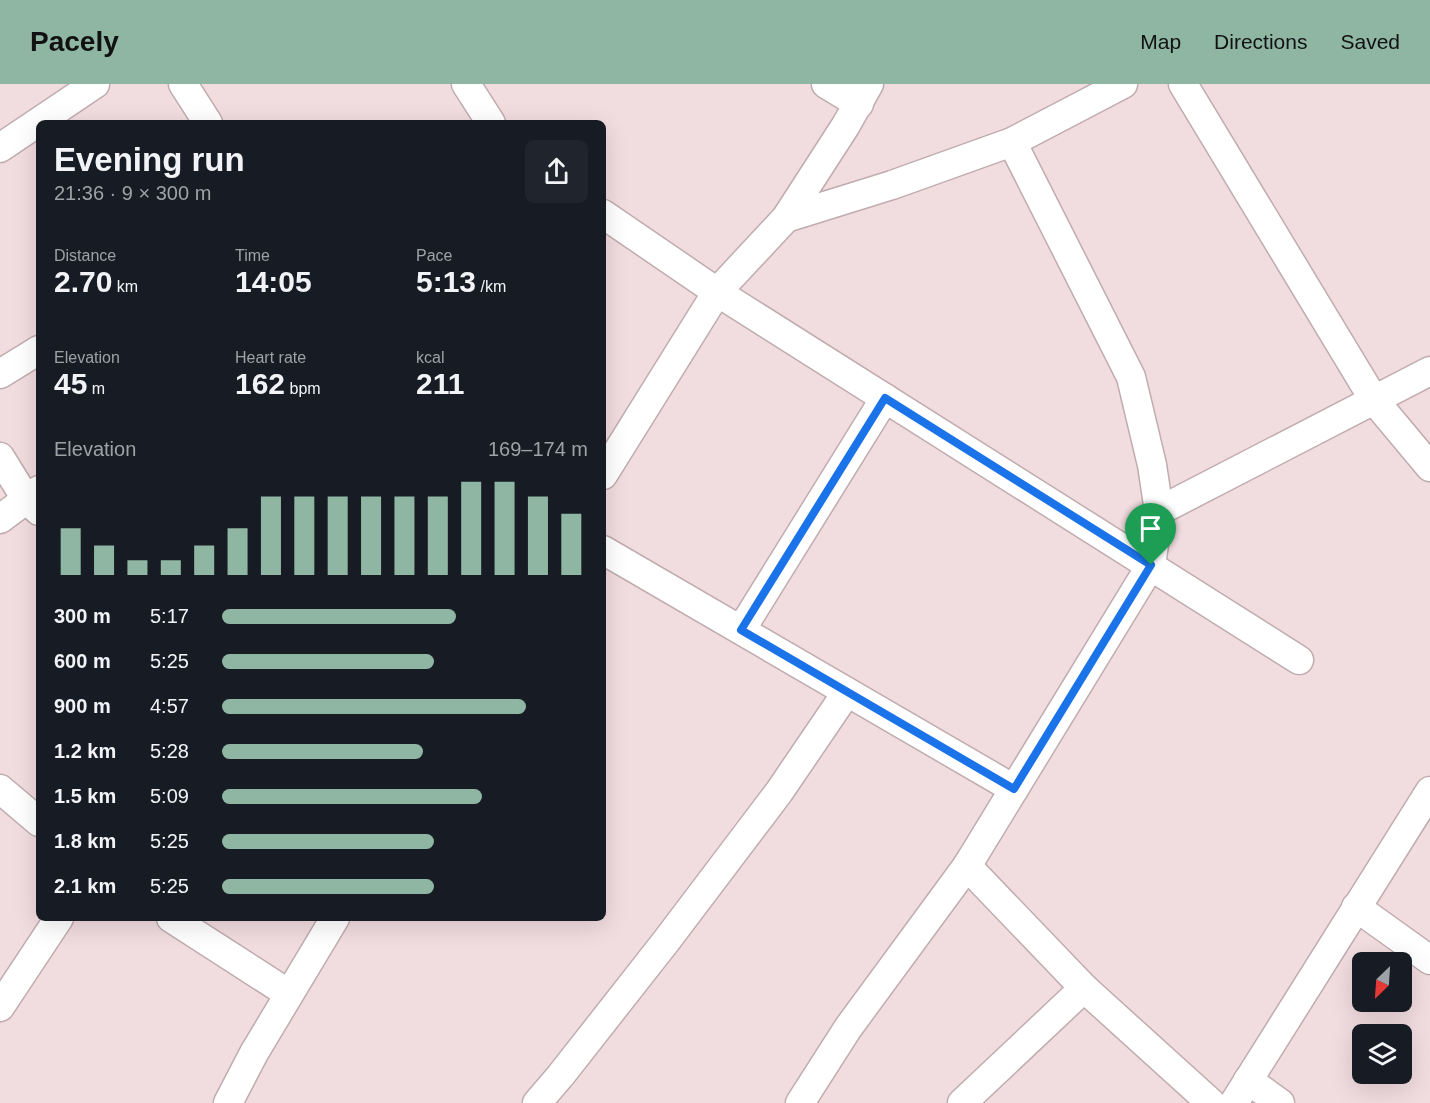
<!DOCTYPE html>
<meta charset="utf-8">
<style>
body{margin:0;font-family:Helvetica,sans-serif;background:#20242c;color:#f1f3f6;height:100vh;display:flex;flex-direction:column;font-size:22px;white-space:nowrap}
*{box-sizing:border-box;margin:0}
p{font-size:20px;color:#9ea1a6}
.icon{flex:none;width:33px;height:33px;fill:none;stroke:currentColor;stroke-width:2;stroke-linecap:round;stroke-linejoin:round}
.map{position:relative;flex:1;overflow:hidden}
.drawer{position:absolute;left:36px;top:36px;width:570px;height:801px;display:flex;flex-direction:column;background:#171b24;border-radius:9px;box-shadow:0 6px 24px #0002}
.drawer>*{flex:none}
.needle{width:39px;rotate:205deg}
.tools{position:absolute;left:1352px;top:868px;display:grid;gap:12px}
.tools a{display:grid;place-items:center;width:60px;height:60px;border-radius:9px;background:#171b24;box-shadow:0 6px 24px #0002;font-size:30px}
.pin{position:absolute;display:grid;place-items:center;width:51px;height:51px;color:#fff;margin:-62px -26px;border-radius:50% 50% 50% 0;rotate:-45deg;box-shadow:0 0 6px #0007}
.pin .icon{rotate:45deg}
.round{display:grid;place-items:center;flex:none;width:63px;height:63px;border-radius:9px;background:#20242c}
.head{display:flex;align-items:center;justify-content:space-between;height:102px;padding:0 18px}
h1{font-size:33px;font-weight:600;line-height:45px}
.metrics{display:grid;grid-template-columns:repeat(3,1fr);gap:9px;height:102px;padding:6px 18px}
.metrics div{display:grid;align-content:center}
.metrics b{font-size:30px;font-weight:600}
.metrics small{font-size:16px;font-weight:400}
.metrics p{font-size:16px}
.chart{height:168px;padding:12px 18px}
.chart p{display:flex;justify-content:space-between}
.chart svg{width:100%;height:108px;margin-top:6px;stroke:#8fb6a3;stroke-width:6}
ul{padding:0 18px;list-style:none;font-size:20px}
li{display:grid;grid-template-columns:96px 72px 1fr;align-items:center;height:45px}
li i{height:15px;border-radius:8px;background:#8fb6a3}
header{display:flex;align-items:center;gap:36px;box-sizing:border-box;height:84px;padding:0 30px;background:#8fb6a3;color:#111}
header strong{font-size:28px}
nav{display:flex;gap:33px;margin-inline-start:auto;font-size:21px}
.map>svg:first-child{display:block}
</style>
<header>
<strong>Pacely</strong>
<nav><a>Map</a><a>Directions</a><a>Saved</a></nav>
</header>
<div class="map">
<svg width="1430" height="1019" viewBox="0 0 1430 1019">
<rect width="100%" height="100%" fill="#f1dcdf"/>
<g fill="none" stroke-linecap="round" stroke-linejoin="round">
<g stroke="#c0acaf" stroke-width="31">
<g id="street">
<polyline points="183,0 208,39"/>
<polyline points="466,0 491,39"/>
<polyline points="826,0 859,20"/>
<polyline points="1183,0 1374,316 1430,383"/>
<polyline points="0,64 95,0"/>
<polyline points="603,130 717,208 1299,576"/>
<polyline points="786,134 892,101 1012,58 1123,0"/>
<polyline points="0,290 39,266"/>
<polyline points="0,373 26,415 39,427"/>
<polyline points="603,391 717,208 786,134 846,41 869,0"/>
<polyline points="1159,427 1430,287"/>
<polyline points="0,435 39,406"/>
<polyline points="603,466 1014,705"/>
<polyline points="741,546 885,314"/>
<polyline points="0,705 39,738"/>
<polyline points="967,782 1084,904 1211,1019"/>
<polyline points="1356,823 1430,876"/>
<polyline points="171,834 289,910"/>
<polyline points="0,923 59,834"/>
<polyline points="1248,996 1280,1019"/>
<polyline points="228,1019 254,969 335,834"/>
<polyline points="537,1019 561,991 667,856 779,708 847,608"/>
<polyline points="800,1019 848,944 967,782 1151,481 1159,427 1152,381 1131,293 1012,58"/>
<polyline points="962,1019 1084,904"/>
<polyline points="1234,1019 1430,707"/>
</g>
</g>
<use href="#street" stroke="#fff" stroke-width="28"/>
</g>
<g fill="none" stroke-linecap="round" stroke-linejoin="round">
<g stroke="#fff" stroke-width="12">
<polygon id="route" points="885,314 1151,481 1014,705 741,546"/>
</g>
<use href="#route" stroke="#1a73e8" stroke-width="8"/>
</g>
</svg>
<div class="tools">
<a><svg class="needle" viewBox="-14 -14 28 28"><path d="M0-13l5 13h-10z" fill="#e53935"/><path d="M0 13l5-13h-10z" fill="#9ea1a6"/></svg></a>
<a><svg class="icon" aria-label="layers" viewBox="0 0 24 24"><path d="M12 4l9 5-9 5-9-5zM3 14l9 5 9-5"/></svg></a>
</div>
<div class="pin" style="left:1151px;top:481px;background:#1e9e55"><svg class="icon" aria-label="arrive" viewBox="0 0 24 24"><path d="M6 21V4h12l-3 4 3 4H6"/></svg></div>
<section class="drawer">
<div class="head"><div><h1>Evening run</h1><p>21:36 · 9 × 300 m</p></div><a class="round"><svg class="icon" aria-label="share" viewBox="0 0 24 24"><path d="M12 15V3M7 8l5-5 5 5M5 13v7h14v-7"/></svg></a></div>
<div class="metrics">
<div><p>Distance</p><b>2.70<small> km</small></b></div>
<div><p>Time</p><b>14:05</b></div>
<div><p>Pace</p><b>5:13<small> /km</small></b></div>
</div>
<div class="metrics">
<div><p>Elevation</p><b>45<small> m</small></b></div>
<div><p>Heart rate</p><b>162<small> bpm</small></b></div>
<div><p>kcal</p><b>211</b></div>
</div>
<div class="chart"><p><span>Elevation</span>169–174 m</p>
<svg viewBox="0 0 160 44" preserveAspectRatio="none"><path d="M5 44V25M15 44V32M25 44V38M35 44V38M45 44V32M55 44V25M65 44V12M75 44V12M85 44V12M95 44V12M105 44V12M115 44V12M125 44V6M135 44V6M145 44V12M155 44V19"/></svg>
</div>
<ul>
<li><b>300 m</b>5:17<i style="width:64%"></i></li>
<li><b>600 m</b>5:25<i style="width:58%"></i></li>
<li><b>900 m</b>4:57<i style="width:83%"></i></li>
<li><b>1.2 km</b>5:28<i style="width:55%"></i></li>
<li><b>1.5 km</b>5:09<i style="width:71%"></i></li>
<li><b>1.8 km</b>5:25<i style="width:58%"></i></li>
<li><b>2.1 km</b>5:25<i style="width:58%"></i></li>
</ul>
</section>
</div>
